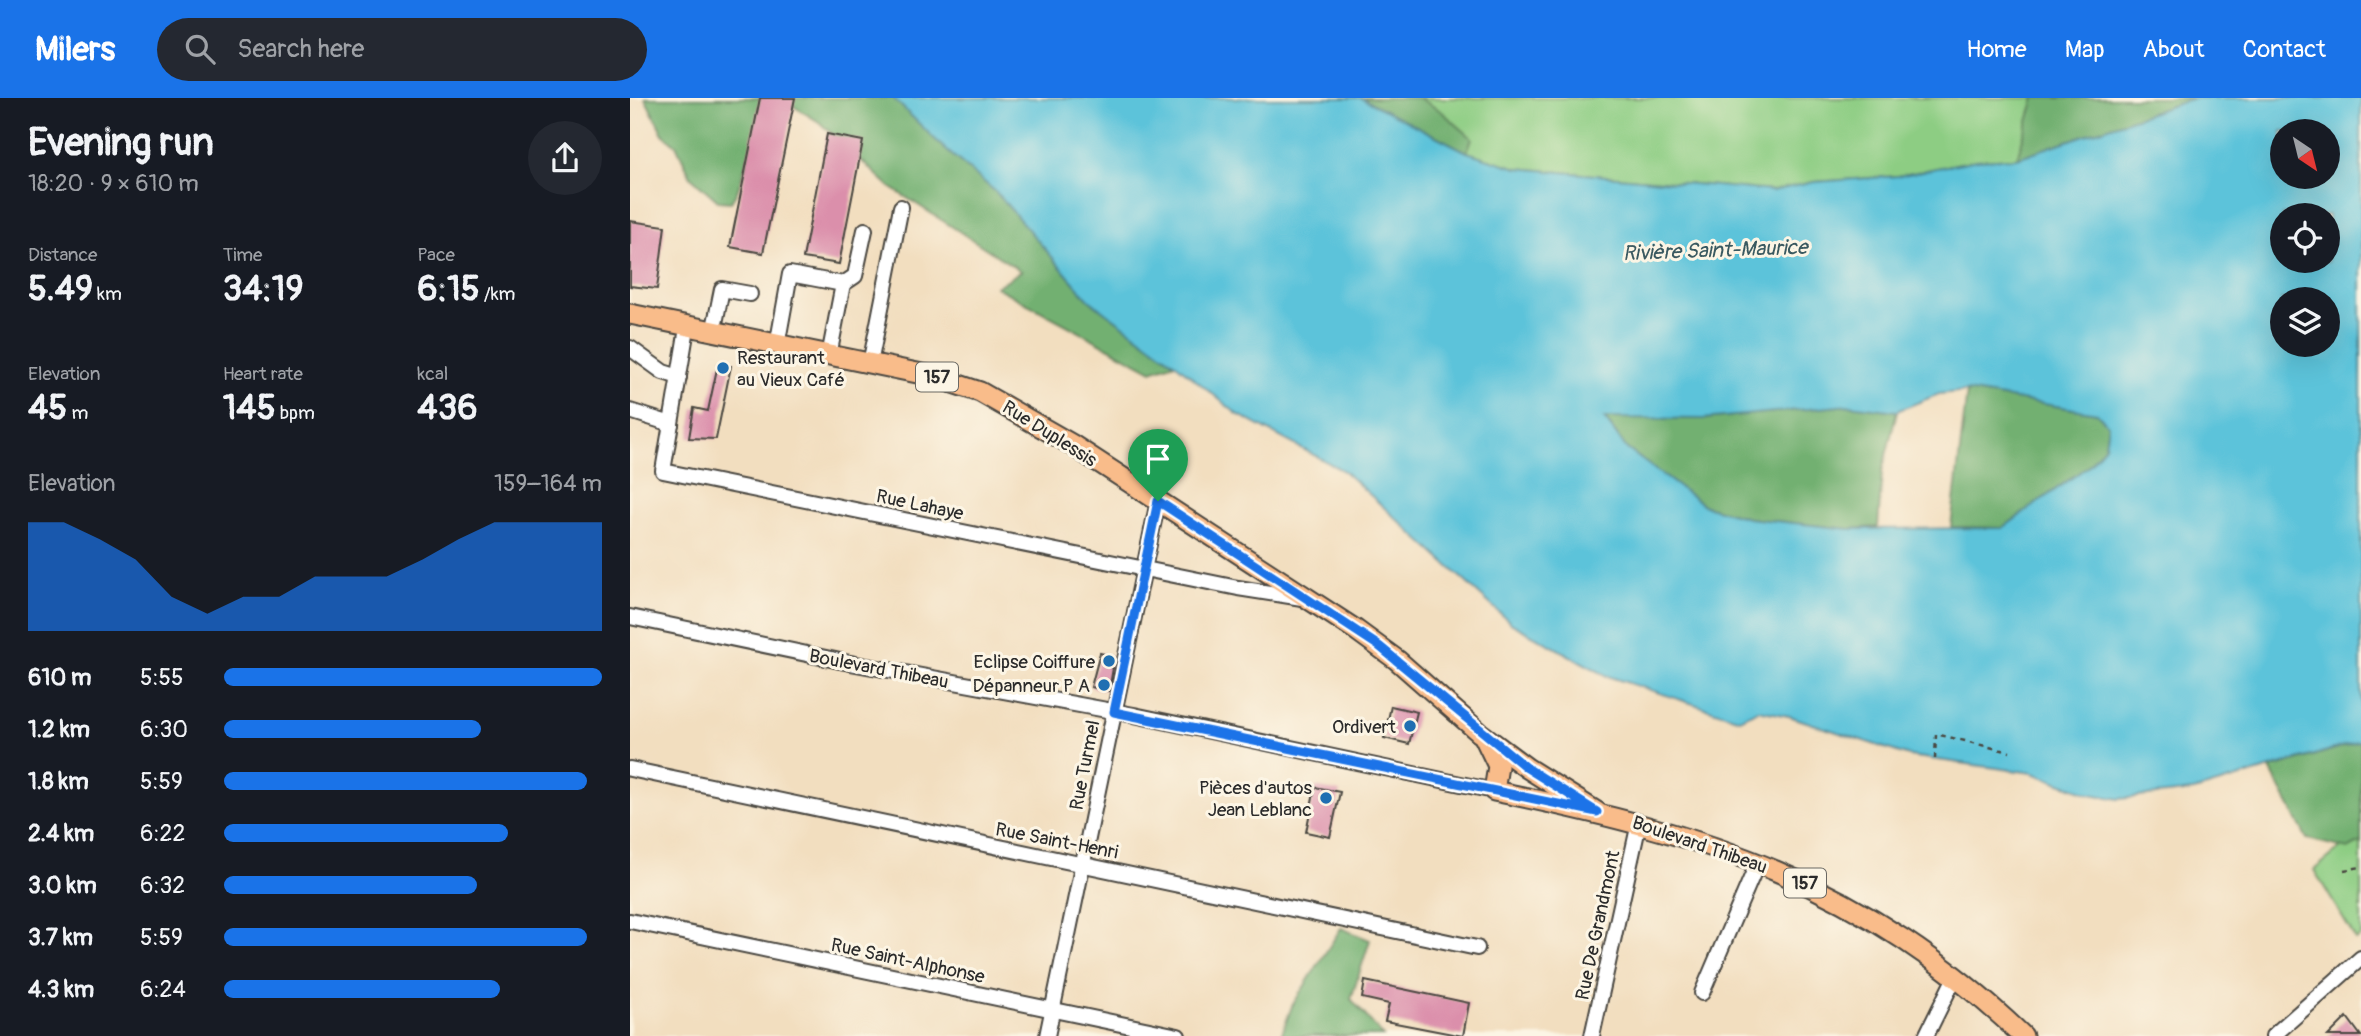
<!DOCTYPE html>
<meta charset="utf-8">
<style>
body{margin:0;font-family:Pangolin,sans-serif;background:#242831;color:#f1f3f6;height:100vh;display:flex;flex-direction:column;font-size:26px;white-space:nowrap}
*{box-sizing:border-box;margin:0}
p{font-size:23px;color:#9ea1a6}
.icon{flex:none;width:38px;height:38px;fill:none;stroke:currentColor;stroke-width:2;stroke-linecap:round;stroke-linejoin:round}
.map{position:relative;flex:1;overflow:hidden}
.sheet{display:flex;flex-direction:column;background:#171b24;width:630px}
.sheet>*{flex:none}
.needle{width:46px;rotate:145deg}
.fabs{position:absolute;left:1640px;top:21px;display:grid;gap:14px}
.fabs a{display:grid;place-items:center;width:70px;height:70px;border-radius:50%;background:#171b24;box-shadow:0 7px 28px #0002;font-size:35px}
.pin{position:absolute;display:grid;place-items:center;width:60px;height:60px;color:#fff;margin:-72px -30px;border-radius:50% 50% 50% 0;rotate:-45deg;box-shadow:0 0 7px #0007}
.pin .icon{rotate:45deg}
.round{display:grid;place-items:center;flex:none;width:74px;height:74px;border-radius:37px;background:#242831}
.headline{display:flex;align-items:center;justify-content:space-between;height:119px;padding:0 28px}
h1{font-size:38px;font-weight:700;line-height:52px}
.metrics{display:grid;grid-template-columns:repeat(3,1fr);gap:10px;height:119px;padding:7px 28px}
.metrics div{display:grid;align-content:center}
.metrics b{font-size:35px;font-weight:700}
.metrics small{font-size:19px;font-weight:400}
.metrics p{font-size:19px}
.chart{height:196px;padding:14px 28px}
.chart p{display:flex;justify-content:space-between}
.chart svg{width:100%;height:126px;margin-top:7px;fill:#1a73e8;opacity:.7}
ul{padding:0 28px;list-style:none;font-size:23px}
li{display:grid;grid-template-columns:112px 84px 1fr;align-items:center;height:52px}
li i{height:18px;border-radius:9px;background:#1a73e8}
header{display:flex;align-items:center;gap:42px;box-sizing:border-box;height:98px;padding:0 35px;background:#1a73e8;color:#fff}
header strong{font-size:33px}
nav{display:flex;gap:38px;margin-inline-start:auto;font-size:24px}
.search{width:490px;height:63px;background:#242831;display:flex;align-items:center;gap:18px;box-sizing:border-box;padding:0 24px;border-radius:38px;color:#9ea1a6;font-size:26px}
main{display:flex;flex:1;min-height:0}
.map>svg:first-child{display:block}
</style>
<header>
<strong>Milers</strong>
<div class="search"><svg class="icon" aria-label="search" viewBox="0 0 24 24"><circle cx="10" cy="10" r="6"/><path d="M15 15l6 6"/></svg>Search here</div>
<nav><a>Home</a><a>Map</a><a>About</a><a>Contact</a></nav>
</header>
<main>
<section class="sheet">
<div class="headline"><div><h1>Evening run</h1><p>18:20 · 9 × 610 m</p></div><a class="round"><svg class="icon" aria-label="share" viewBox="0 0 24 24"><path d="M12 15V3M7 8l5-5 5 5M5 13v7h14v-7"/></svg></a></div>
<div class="metrics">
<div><p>Distance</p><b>5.49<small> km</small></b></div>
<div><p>Time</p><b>34:19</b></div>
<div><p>Pace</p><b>6:15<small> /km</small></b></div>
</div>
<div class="metrics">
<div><p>Elevation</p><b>45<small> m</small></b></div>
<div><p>Heart rate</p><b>145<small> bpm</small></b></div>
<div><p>kcal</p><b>436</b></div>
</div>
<div class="chart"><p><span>Elevation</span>159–164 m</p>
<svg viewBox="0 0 160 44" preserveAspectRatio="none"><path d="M0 44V6L10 6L20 12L30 19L40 32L50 38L60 32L70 32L80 25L90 25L100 25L110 19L120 12L130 6L140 6L150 6L160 6V44z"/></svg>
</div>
<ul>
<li><b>610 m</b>5:55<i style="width:100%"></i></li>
<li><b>1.2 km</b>6:30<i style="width:68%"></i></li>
<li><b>1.8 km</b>5:59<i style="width:96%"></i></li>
<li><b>2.4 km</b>6:22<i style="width:75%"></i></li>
<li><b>3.0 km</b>6:32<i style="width:67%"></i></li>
<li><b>3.7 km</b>5:59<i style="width:96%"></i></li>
<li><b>4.3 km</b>6:24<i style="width:73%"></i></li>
</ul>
</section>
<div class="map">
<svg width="1731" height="938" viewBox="0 0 1731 938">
<rect width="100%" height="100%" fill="#fcf5e5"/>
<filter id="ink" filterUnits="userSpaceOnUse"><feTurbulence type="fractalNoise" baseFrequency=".0143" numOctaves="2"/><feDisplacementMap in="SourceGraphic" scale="14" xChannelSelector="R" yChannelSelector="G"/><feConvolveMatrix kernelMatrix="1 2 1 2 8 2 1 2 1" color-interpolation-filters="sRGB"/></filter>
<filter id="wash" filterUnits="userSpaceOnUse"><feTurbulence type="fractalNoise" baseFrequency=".00686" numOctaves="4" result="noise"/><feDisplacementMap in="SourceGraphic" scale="28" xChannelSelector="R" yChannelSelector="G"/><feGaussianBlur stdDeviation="1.57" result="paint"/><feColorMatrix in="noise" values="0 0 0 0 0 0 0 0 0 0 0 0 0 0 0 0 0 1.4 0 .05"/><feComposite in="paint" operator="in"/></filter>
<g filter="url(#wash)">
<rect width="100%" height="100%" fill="#f2debf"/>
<g fill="#8dcd83" stroke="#5c7c57" stroke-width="2">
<polygon points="731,0 1586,0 1387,60 1346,62 1268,78 1184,84 1142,93 887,70 837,54"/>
<polygon points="1731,733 1731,838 1726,842 1684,772"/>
</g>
<g fill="#72b071" stroke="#4e6e4e" stroke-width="2">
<polygon points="15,0 263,0 315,51 366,94 459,202 545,265 522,273 366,189 391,173 260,89 189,24 163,8 135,9 107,94 101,104 88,103 61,79 46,47 33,36"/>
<polygon points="731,0 789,0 811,13 842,40 837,54"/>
<polygon points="1405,0 1565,0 1387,60"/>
<polygon points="1337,293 1467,315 1478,327 1475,348 1458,368 1373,430 1321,429"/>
<polygon points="1220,307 1267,313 1252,374 1248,429 1219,431 1118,420 1075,408 997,351 974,319 1073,321"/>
<polygon points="1731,643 1731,744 1718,751 1677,741 1640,671"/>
<polygon points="711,830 740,842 721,901 753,938 651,938 662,908"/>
</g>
<path fill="#5cc3da" stroke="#447782" stroke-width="2" fill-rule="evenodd" d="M263,0H731L837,54L887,70L1142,93L1184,84L1268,78L1346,62L1387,60L1565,0H1731V643L1564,693L1489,701L1460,696L1403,675L1279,658L1159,618L1128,612L1110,621L977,578L882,526L714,373L607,316L545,265L459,202L366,94L315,51ZM1652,33H1698V79H1652ZM1652,117H1698V163H1652ZM1652,201H1698V247H1652ZM1337,293L1467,315L1478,327L1475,348L1458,368L1373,430L1219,431L1118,420L1075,408L997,351L974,320L1073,321L1220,307L1267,313L1309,296Z"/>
<g id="blocks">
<g fill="#db8fab">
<polygon points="130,0 165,0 133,155 100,149"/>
<polygon points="197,36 233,43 209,166 173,160"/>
<polygon points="0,123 35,128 27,191 0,188"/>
<polygon points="88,266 101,268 86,341 59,340 64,310 78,313"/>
<polygon points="470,555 482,558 480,569 483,570 479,593 461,589"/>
<polygon points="761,608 787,614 779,646 754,640"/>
<polygon points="685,689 710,694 700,739 676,734"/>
<polygon points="735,883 839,905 833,938 755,923 759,906 732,900"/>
<polygon points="1717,919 1731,938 1698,938"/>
</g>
</g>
</g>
<g filter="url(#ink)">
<use href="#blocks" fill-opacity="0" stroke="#494641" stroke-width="2"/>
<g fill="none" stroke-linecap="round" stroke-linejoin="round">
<g stroke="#494641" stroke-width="18">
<g id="minor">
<polyline points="213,186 225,178 235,132"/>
<polyline points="57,230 33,373 608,490 672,500"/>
<polyline points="83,235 92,191 120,196"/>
<polyline points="147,248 160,176 213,186 199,258"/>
<polyline points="0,250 33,274 49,279"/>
<polyline points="240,266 271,109"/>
<polyline points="0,313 41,326"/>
<polyline points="0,519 215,564 504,617 864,693"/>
<polyline points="0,671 847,850"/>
<polyline points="0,823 548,938"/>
<polyline points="1072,895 1128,764"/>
<polyline points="417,938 528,403"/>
<polyline points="962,938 1009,725"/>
<polyline points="1296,938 1326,877"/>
<polyline points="1643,938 1731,860"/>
</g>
</g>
<g stroke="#494641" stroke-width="23">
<g id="major">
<polyline points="0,216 302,278 350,294 441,346 726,532 767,562 850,635 897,670 967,714"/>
<path d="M855,641L868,668L864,693C1076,736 1233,784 1393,938"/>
</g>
</g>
<g stroke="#494641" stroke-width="2.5" stroke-dasharray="5 5" stroke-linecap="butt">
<polyline points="1305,661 1306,636 1380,654"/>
<polyline points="1714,772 1731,769"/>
</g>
<use href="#minor" stroke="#fff" stroke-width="14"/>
<use href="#major" stroke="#f9bc8a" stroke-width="19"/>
</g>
</g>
<g fill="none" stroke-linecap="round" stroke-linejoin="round" filter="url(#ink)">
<g stroke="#fff" stroke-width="14">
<polygon id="route" points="528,403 749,548 897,670 967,714 484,614"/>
</g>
<use href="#route" stroke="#1a73e8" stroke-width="9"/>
</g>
<g fill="#1f6fb2" stroke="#fcf5e5" stroke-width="2.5">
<circle cx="93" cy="270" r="7"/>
<circle cx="479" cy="563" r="7"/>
<circle cx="474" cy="587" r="7"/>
<circle cx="780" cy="628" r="7"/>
<circle cx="696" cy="700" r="7"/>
</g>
<g text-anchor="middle" stroke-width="6" stroke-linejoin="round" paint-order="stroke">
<g fill="#fcf5e5" stroke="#6a6863" stroke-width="2">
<rect x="286" y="264.5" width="42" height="29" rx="5"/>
<rect x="1154" y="770.5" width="42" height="29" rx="5"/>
</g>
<g font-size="18" font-weight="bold" fill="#2b2b2b">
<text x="307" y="285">157</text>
<text x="1175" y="791">157</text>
</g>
<g font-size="19" fill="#2b2b2b" stroke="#fcf5e5" text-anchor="end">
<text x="107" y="266" text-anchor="start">Restaurant<tspan x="107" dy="22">au Vieux Café</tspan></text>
<text x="465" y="570">Eclipse Coiffure</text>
<text x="460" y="594">Dépanneur P A</text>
<text x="766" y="635">Ordivert</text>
<text x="682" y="696">Pièces d'autos<tspan x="682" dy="22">Jean Leblanc</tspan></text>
</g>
<g font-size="19" fill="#2b2b2b" stroke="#fcf5e5">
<text transform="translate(420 335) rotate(32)" y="7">Rue Duplessis</text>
<text transform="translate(290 406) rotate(12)" y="7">Rue Lahaye</text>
<text transform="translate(249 570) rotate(11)" y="7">Boulevard Thibeau</text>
<text transform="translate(454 667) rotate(-79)" y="7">Rue Turmel</text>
<text transform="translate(427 742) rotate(11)" y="7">Rue Saint-Henri</text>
<text transform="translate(1070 746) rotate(19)" y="7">Boulevard Thibeau</text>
<text transform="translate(967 827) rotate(-78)" y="7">Rue De Grandmont</text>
<text transform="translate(278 862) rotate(12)" y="7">Rue Saint-Alphonse</text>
</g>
<g font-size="21" font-style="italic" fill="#3a5960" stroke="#fcf5e5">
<text transform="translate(1085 152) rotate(-2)" y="7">Rivière Saint-Maurice</text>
</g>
</g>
</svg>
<div class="fabs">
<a><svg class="needle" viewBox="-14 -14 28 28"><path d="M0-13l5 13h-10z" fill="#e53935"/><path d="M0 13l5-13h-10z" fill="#9ea1a6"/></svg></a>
<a><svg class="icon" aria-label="locate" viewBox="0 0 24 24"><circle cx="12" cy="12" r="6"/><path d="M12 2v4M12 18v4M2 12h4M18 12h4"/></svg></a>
<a><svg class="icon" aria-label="layers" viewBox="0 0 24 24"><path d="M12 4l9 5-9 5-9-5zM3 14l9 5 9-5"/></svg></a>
</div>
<div class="pin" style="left:528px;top:403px;background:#1e9e55"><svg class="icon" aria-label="arrive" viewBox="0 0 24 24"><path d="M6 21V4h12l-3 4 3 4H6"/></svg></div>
</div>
</main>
